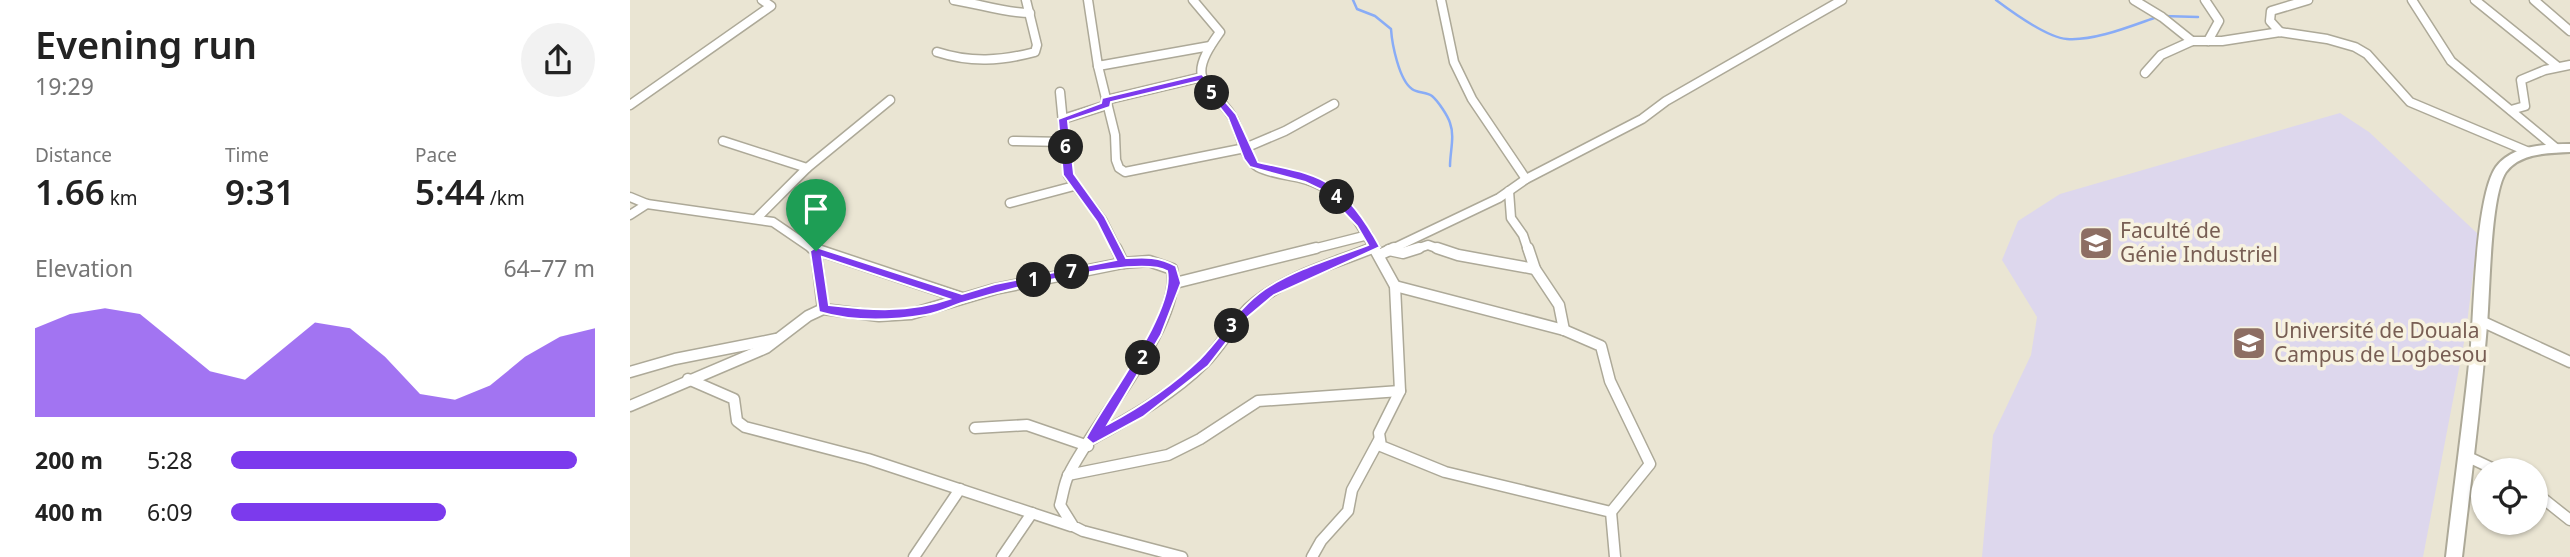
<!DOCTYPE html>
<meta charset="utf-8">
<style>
body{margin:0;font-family:"Noto Sans",sans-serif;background:#f2f2f2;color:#222;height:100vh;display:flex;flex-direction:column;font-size:26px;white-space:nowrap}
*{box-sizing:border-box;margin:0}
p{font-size:23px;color:#767676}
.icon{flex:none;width:38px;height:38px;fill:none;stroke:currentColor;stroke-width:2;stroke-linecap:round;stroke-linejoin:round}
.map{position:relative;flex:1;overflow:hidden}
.panel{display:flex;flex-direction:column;background:#fff;width:630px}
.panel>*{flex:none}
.tools{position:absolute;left:1841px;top:458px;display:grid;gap:14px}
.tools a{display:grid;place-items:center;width:77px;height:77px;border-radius:50%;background:#fff;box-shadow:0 2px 5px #0004;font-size:35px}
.pin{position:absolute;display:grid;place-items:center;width:60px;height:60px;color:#fff;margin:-72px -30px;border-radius:50% 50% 50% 0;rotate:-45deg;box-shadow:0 0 7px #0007}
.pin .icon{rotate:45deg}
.km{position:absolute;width:35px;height:35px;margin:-18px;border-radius:50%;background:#222;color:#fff;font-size:19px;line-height:35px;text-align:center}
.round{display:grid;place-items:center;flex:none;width:74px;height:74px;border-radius:37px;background:#f2f2f2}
.overview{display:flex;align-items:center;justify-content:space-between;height:119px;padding:0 35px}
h1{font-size:38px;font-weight:600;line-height:52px}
.figures{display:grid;grid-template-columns:repeat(3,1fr);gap:10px;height:119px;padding:7px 35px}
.figures div{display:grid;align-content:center}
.figures b{font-size:35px;font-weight:600}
.figures small{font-size:19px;font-weight:400}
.figures p{font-size:19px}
.chart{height:196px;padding:14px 35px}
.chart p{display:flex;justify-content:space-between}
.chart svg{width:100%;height:126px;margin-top:7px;fill:#7c3aed;opacity:.7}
ul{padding:0 35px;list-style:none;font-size:23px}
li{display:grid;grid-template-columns:112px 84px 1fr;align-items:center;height:52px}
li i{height:18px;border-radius:9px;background:#7c3aed}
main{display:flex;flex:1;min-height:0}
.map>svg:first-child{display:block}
</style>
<main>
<section class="panel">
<div class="overview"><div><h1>Evening run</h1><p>19:29</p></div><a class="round"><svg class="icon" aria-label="share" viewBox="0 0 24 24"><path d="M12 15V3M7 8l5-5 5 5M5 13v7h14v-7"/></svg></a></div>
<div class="figures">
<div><p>Distance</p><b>1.66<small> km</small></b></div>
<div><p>Time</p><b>9:31</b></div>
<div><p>Pace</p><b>5:44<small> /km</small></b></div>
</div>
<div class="chart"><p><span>Elevation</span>64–77 m</p>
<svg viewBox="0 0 160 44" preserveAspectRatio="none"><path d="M0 44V13L10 8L20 6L30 8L40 18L50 28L60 31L70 21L80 11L90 13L100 23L110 36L120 38L130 33L140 23L150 16L160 13V44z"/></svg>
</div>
<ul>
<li><b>200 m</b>5:28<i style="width:95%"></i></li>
<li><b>400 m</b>6:09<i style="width:59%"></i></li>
</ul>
</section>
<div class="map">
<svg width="1940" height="557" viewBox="0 0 1940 557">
<rect width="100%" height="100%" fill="#eae5d3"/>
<polygon fill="#ddd7ed" points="1710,113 1739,132 1848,234 1836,332 1793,557 1352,557 1363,435 1401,355 1407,317 1372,260 1388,221 1430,194"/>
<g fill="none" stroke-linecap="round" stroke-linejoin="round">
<g stroke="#89acf6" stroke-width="2.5">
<path d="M723,0L727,9L745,16L761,29C762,44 769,80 782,89C787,93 797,92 802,96C808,101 818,116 820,123C825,136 820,152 820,166"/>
<path d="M1366,0C1382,12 1418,38 1437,39C1465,41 1501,26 1527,17"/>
<polyline points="1533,16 1568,17"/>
</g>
<g stroke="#ada998" stroke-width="11">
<g id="street-far1">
<path d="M324,0C350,4 374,13 400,13"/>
<polyline points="458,0 468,66 580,46"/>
<path d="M563,0L590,32C583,42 568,62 572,76C576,92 597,104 604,120C611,135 613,157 628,167C639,173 657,175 670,178C710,188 726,215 745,250"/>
<polyline points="811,0 824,62 842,99 896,179"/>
<polyline points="1504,0 1532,17 1562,41"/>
<polyline points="1575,0 1589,21 1578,41"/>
<polyline points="1782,0 1821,61 1926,148"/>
<polyline points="1845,0 1927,66"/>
<polyline points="1904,0 1940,31"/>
<polyline points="1650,32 1640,21 1641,11 1678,0"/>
<path d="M307,52C341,63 371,61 405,52L407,45L396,0"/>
<polyline points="468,66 485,135 486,160 489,168 495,172 615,148 655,131 704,104"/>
<polyline points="1515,73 1531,55 1562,41 1592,41 1650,32 1697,39 1725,47 1737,54 1780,102 1899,152"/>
<polyline points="430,92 438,175 472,220 487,250"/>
<polyline points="476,100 572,77"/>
<polyline points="0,105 141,6 132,0"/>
<polyline points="1881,110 1895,106 1891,80 1915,70 1940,65"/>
<polyline points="433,119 477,105"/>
<polyline points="93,141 177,168"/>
<polyline points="383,141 435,142"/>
<polyline points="879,191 881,218 893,235 898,250"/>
<polyline points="0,197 17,204 143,222 184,250"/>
<polyline points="380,203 444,186"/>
<polyline points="0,215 17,204"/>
<polyline points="127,218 177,168 260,100"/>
<polyline points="679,250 738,235"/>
<polyline points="738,250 745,247"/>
<polyline points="760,250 869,198 896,179 1012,119 1036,101 1212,0"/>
<polyline points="783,250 798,245 812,250"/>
</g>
</g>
<g stroke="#ada998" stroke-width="13">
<g id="street">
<polyline points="182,248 332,298"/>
<polyline points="486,248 493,263"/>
<polyline points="744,248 765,286 770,391 749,433 751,446 815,472 981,512 985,557"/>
<polyline points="807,248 828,255 905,269"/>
<polyline points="898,248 905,269 929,305 934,330"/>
<polyline points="759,250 773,253 789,248"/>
<polyline points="186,251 193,309"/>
<polyline points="749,255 764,248"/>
<polyline points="545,283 686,248"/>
<polyline points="765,286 934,330 971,346 980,381 1020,464 981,512"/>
<polyline points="1851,321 1940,362"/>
<polyline points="0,372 45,359 146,339"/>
<polyline points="58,379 104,399 107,421 115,427 238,459 441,526"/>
<path d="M0,406L136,348L178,316L193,309L249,316L281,314L365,289L493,263L519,261L542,269C553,322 463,424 439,474C434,483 433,495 430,505L443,526L453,531L552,557"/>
<polyline points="345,428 397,425 458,446"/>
<path d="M464,438C503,416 543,394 574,363C593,344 605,318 626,302C660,275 703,264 742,248"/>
<polyline points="1836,456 1868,471"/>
<polyline points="438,475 538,455 570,439 628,401 770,391"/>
<polyline points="1906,493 1940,520"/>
<polyline points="284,557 330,489"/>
<polyline points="372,557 402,513"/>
<polyline points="682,557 691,541 718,511 722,490 749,440"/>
</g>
</g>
<g stroke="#ada998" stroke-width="4">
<path id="primary" d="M1940,144V152C1919,153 1890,153 1876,172C1860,196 1860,292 1857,325C1851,402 1841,480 1832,557H1816C1824,486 1834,416 1841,345C1844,306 1846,196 1866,167C1882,145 1916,144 1940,144Z"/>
</g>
<use href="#street-far1" stroke="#fff" stroke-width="8"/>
<use href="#street" stroke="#fff" stroke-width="10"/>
<use href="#primary" fill="#fff" fill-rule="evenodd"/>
</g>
<path fill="#7c3aed" stroke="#fff" stroke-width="2" fill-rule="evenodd" d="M572,74L606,114L628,162C651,168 682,171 702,186C723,201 738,225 750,247L644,295L613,321L578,366L513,417L467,442L463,444L456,438C475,401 546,310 537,271C507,254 368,292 332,303C320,307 308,313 296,315C261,321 223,322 189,312L180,251L186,247L332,294L365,284L486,260L467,222L433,175L428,119L471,103L472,98ZM569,81L598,118L614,159L620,167L675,182L694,191L727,226L738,245C704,258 665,269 635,289C606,309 593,336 570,359C544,384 510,407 478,424L531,335L551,283L546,266C529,256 514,257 496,258L475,217L444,174L438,121L480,107L481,102ZM192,257L319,299C278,313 240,310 199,305Z"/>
<defs>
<g id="university-square" transform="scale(1.75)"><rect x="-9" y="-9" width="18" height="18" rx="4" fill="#8d6e63" stroke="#f7f2e0"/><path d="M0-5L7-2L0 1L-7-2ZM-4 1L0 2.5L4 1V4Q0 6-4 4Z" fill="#fff"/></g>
</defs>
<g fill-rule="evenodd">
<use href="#university-square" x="1466" y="243"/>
<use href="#university-square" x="1619" y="343"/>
</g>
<g text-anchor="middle" stroke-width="7" stroke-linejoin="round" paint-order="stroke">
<g font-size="21" fill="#785e54" stroke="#f7f2e0" text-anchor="start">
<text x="1490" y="238">Faculté de<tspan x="1490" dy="24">Génie Industriel</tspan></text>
<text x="1644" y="338">Université de Douala<tspan x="1644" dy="24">Campus de Logbesou</tspan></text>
</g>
</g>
</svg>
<div class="tools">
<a><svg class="icon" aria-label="locate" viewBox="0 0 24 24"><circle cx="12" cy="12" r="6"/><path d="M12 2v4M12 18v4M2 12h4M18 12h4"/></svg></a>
</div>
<div class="pin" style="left:186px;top:251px;background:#1e9e55"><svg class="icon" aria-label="arrive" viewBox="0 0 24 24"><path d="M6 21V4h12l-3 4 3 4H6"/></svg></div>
<b class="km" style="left:404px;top:280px">1</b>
<b class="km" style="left:513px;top:358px">2</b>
<b class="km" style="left:602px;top:326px">3</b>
<b class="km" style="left:707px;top:197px">4</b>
<b class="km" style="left:582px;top:93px">5</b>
<b class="km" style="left:436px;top:147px">6</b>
<b class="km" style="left:442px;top:272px">7</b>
</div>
</main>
